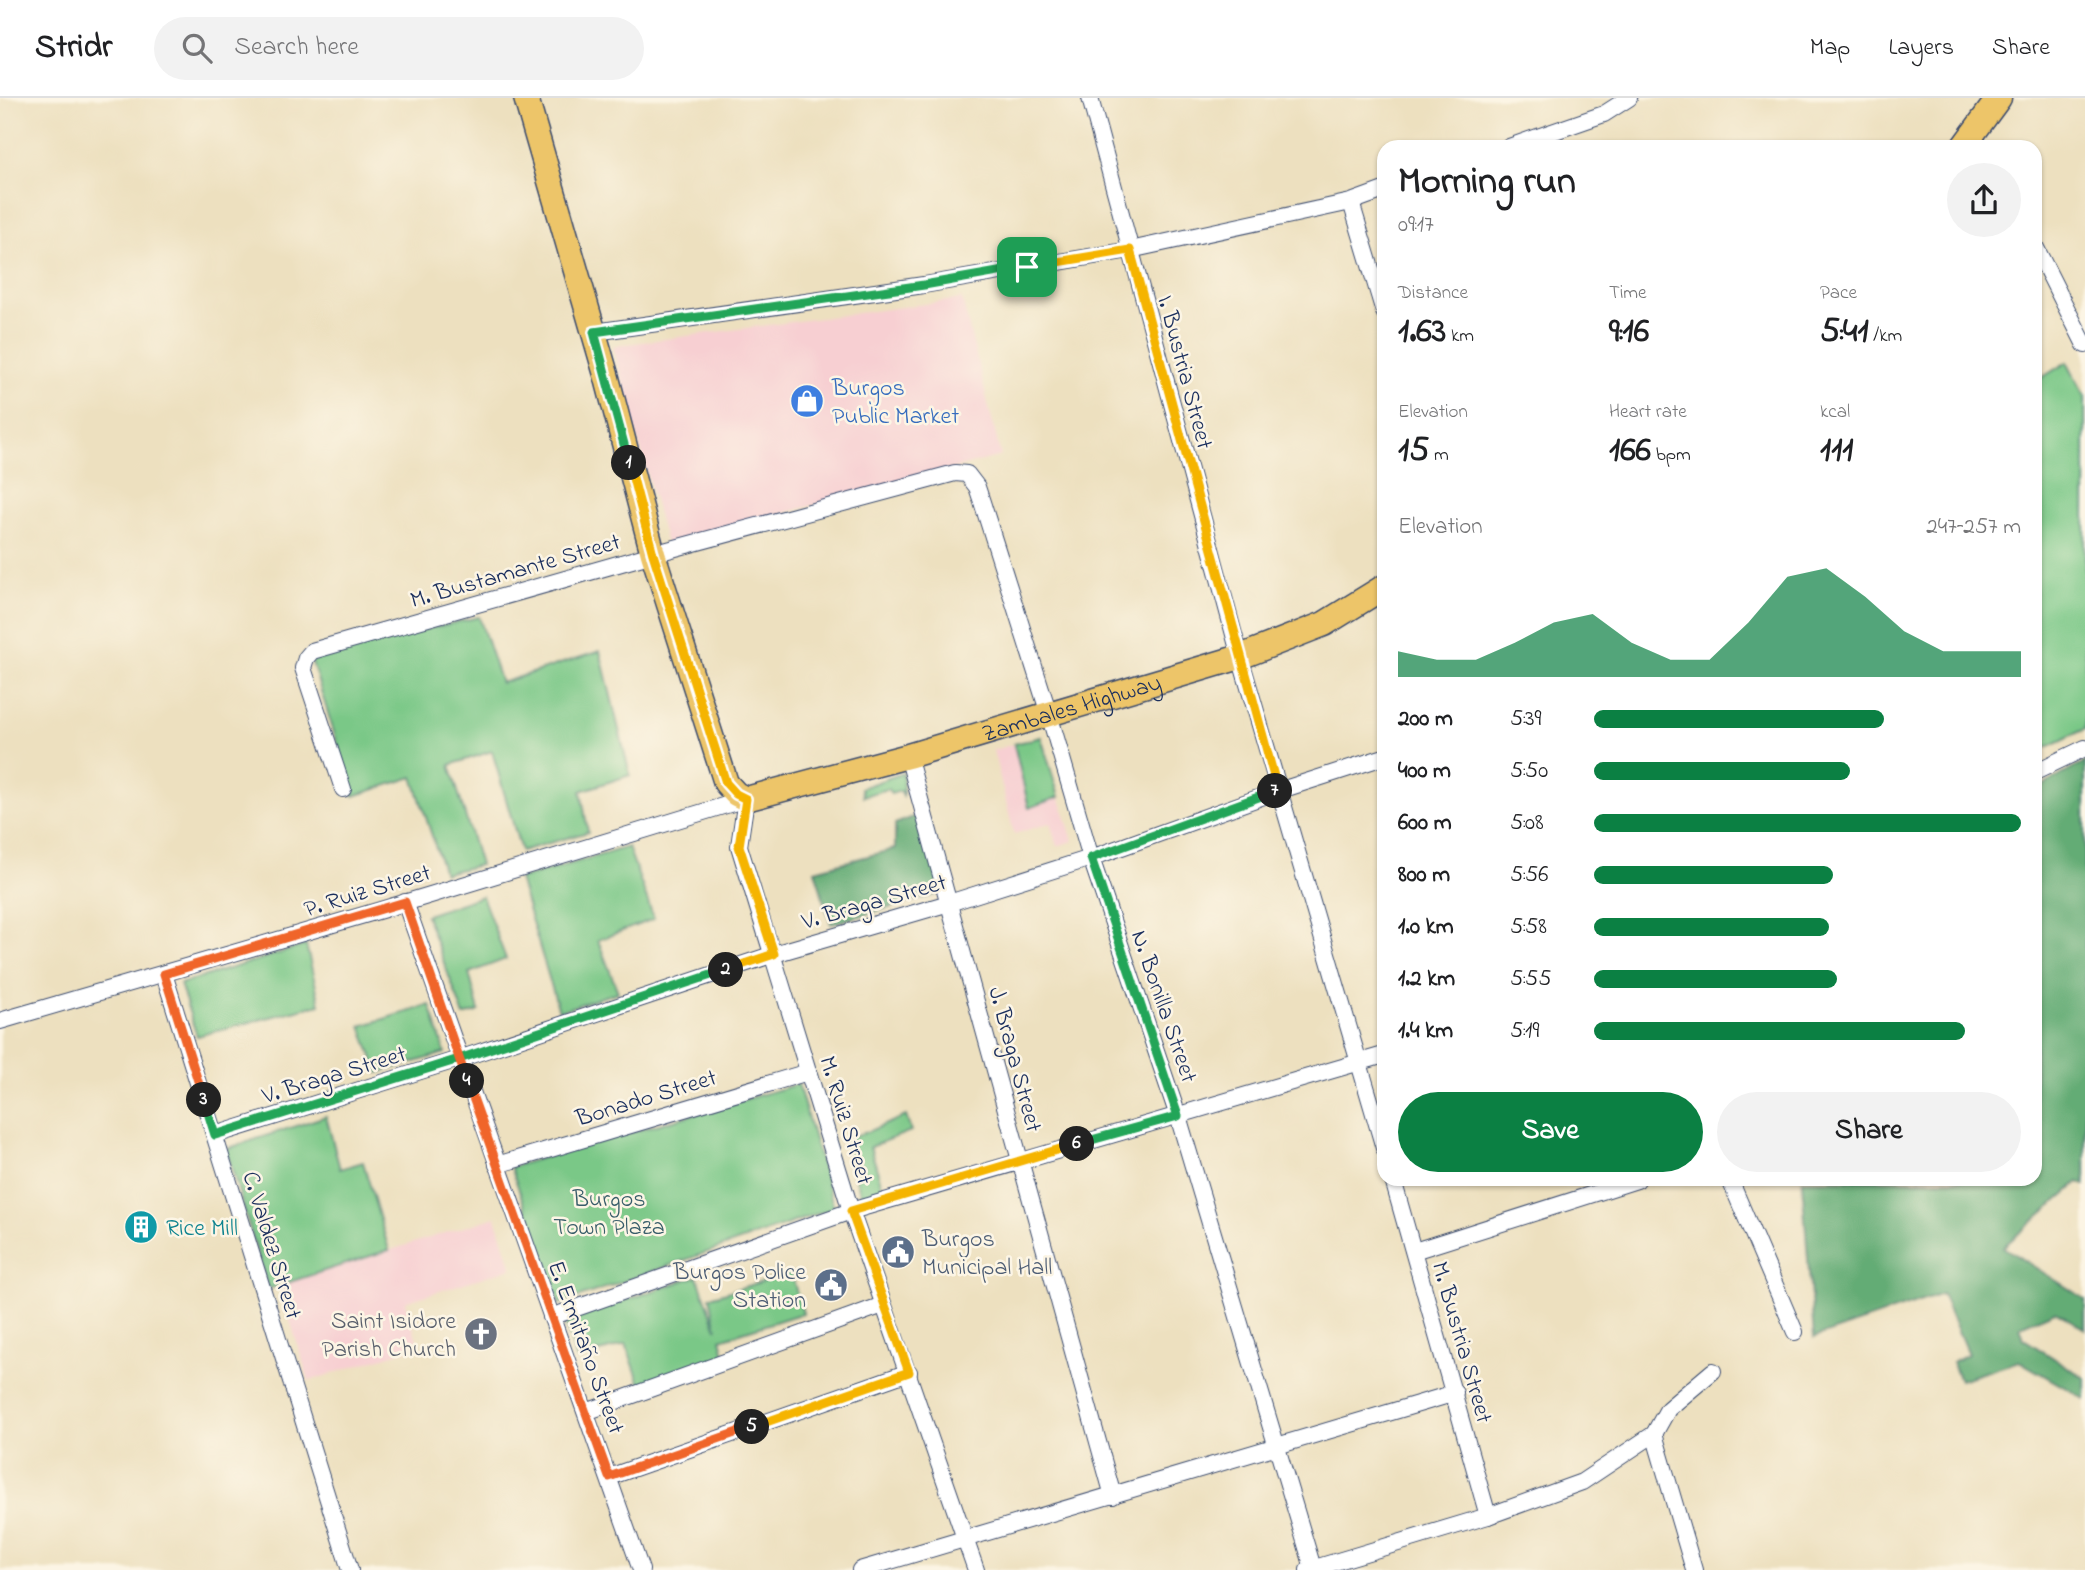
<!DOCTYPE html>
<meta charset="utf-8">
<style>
body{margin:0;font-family:"Indie Flower",sans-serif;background:#f2f2f2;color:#202124;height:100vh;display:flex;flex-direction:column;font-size:26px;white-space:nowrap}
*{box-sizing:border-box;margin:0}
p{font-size:23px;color:#757577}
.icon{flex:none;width:38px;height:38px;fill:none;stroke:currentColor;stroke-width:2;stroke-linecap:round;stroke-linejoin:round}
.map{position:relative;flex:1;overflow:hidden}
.panel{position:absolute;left:1377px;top:42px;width:665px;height:1046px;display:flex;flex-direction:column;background:#fff;border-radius:21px;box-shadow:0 2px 5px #0004}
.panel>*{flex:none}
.pin{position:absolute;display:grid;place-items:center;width:60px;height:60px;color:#fff;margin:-30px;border-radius:14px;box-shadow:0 4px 10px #0006}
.km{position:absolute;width:35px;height:35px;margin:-18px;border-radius:50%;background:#222;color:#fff;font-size:19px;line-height:35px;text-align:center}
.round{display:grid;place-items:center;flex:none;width:74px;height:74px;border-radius:37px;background:#f2f2f2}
.overview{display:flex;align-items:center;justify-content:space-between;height:119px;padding:0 21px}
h1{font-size:38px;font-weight:700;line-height:52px}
.stats{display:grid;grid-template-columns:repeat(3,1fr);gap:10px;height:119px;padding:7px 21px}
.stats div{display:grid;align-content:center}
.stats b{font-size:35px;font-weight:700}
.stats small{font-size:19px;font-weight:400}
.stats p{font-size:19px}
.chart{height:196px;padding:14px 21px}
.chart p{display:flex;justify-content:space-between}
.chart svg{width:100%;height:126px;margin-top:7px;fill:#0b8043;opacity:.7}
.cta{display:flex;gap:14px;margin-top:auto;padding:14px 21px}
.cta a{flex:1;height:80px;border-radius:42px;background:#0b8043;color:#fff;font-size:28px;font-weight:700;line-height:80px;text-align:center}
.cta a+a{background:#f2f2f2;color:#202124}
ul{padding:0 21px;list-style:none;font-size:23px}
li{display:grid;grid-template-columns:112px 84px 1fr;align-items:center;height:52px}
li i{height:18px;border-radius:9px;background:#0b8043}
header{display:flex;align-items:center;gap:42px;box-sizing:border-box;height:98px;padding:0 35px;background:#fff;border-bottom:2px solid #e0e0e0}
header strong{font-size:33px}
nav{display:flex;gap:38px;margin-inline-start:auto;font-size:24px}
.search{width:490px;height:63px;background:#f2f2f2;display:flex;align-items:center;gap:18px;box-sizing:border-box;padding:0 24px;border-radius:38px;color:#757577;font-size:26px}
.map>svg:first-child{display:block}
</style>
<header>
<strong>Stridr</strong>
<div class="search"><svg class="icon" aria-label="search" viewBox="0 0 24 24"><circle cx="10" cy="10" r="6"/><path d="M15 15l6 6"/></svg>Search here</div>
<nav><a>Map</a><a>Layers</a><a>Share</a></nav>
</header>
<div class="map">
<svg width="2085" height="1472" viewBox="0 0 2085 1472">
<rect width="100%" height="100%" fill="#fcf5e5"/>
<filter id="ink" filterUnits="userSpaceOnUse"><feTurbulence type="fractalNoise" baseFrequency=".0143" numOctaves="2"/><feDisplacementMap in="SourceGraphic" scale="14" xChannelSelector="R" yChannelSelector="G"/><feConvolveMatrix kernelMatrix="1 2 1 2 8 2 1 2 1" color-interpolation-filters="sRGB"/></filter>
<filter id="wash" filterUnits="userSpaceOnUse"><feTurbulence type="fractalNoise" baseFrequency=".00686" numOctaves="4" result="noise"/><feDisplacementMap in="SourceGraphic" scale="28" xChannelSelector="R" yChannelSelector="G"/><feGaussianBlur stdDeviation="1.57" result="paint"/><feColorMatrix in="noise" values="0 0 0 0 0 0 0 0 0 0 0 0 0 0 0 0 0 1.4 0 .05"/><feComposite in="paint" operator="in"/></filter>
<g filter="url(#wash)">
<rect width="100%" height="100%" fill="#ede0bf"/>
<g fill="#f7cfd2">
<polygon points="962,201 1001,358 666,446 613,248"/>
<polygon points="1041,639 1073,743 1057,748 1050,725 1014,736 993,652"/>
<polygon points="496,1119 512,1170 405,1204 419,1248 309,1283 279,1187"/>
</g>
<g fill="#7ac887" stroke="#4a7c72" stroke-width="2">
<polygon points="2067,264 2085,299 2085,631 2035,655 2035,284"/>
<polygon points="479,519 501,585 600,553 630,677 581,693 588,734 521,753 492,653 450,667 480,767 444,775 413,679 354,698 310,558"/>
<polygon points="1041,639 1059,699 1029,710 1014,646"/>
<polygon points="903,675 903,698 900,693 891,696 888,691 863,698 861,690"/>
<polygon points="628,749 654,821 598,842 618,894 559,913 519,781"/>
<polygon points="482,798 506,861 469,875 479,913 464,918 426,817"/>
<polygon points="306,847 320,906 197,938 180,886"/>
<polygon points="430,907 445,955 378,975 361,928"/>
<polygon points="798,986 834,1110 559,1206 511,1069"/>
<polygon points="326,1018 340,1071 363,1064 389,1152 268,1191 226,1051"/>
<polygon points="906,1018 911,1033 870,1049 883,1091 861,1097 844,1043"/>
<polygon points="791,1175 803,1215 721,1241 727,1263 643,1294 626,1246 577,1261 564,1223 697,1178 717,1231 710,1199"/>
</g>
<g fill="#63ac74" stroke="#3f6e69" stroke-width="2">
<polygon points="2085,664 2085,1087 2079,1084 2003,1149 2085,1201 2085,1231 2055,1213 2020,1228 2024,1241 2085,1280 2085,1301 2019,1263 1960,1282 1952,1264 1968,1256 1942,1196 1814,1240 1802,1082 2035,1082 2035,692"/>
<polygon points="924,715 946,794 831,826 815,772 895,751 895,726"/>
</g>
</g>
<g filter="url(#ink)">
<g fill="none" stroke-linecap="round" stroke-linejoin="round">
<g stroke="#3a4a6d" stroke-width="18">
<g id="street">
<polyline points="1090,0 1240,559 1384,1050"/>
<polyline points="1509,49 1604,16 1629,0"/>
<polyline points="1351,104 1384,214"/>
<polyline points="2035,148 2085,247"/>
<polyline points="595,234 924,187 1130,152 1351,104 1384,92"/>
<polyline points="908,658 1113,1398"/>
<polyline points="2035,674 2085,650"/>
<polyline points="343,691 303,570 306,560 312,553 653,456 955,375 967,376 977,389 982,404 1049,616 1091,760 1178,1018 1313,1470"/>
<polyline points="405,804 641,1472"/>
<polyline points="164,876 350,1472"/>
<polyline points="0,923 381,812 746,701 739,748 851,1113 976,1472"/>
<polyline points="215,1037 459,961 774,856 949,805 1091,760 1278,693 1384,659"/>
<polyline points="497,1067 808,974"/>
<polyline points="1393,1082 1488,1418"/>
<polyline points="1730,1082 1795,1234"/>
<polyline points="1414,1153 1637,1082"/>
<polyline points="551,1219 851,1113 1384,957"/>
<polyline points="586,1314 883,1207"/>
<polyline points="1654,1336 1694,1472"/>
<polyline points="609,1379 909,1274"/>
<polyline points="860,1472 1455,1295"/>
<polyline points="1308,1472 1488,1418 1582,1384 1654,1336 1668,1311 1713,1273"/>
</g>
</g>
<g stroke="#3a4a6d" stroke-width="27">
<g id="primary">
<path id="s1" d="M526,0L607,280L653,456L726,685L736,696L746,701L908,658L1240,559L1324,526L1384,489"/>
<polyline points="1963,49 1999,0"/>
</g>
</g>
<use href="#street" stroke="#fff" stroke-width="16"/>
<use href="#primary" stroke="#edc569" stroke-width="24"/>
</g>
</g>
<g fill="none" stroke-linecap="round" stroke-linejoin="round" filter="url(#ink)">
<g stroke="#fff" stroke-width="14">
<polyline id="split-1" points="629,365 594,234 924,187 1027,169"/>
</g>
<g stroke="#fff" stroke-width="14">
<polyline id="split-2" points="629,365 653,456 726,685 736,696 746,701 739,748 774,856 726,872"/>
</g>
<g stroke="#fff" stroke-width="14">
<polyline id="split-3" points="204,1002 215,1037 459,961 726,872"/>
</g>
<g stroke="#fff" stroke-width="14">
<polyline id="split-4" points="204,1002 164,876 405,804 467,983"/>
</g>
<g stroke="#fff" stroke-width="14">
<polyline id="split-5" points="467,983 609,1379 752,1329"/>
</g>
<g stroke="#fff" stroke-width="14">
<polyline id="split-6" points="752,1329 909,1274 851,1113 1077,1046"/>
</g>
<g stroke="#fff" stroke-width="14">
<polyline id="split-7" points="1077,1046 1178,1018 1091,760 1275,693"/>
</g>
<g stroke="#fff" stroke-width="14">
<polyline id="split-8" points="1027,169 1130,152 1278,693 1275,693"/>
</g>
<use href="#split-1" stroke="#22a559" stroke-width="9"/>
<use href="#split-2" stroke="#f5b400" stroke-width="9"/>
<use href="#split-3" stroke="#22a559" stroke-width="9"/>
<use href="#split-4" stroke="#f0652b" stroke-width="9"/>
<use href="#split-5" stroke="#f0652b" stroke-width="9"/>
<use href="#split-6" stroke="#f5b400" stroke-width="9"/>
<use href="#split-7" stroke="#22a559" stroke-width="9"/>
<use href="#split-8" stroke="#f5b400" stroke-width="9"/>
</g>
<defs>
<g id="shop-disc" transform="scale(1.75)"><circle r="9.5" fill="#3f7fe0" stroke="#fcf5e5"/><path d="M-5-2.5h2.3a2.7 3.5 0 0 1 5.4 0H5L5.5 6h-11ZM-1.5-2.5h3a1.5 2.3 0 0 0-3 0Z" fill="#fff"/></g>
<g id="building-disc" transform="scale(1.75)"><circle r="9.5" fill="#0f9aa8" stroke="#fcf5e5"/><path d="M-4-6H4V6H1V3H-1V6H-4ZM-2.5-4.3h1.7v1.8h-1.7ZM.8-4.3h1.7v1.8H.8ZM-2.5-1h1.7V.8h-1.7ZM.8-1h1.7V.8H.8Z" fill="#fff"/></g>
<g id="civic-disc" transform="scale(1.75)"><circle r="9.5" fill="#5c6f8a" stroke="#fcf5e5"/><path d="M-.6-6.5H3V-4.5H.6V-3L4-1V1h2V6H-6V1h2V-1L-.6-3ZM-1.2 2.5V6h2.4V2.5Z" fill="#fff"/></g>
<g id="church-disc" transform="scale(1.75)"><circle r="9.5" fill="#6b7280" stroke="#fcf5e5"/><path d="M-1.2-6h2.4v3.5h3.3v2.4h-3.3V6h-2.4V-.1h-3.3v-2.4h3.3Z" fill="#fff"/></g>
</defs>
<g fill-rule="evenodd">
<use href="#shop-disc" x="807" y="303"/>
<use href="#building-disc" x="141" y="1129"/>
<use href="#civic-disc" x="898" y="1154"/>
<use href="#civic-disc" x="831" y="1187"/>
<use href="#church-disc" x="481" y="1236"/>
</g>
<g text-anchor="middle" stroke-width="5" stroke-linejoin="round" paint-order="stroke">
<g font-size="24" fill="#1b2f5e" stroke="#fcf5e5">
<text transform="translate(1186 274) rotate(75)" y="8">I. Bustria Street</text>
<text transform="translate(515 472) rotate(-16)" y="8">M. Bustamante Street</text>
<text dy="8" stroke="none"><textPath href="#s1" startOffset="1078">Zambales Highway</textPath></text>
<text transform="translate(367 792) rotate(-17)" y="8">P. Ruiz Street</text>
<text transform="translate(874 803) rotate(-16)" y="8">V. Braga Street</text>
<text transform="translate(1165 908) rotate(71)" y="8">N. Bonilla Street</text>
<text transform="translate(1016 961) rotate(75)" y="8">J. Braga Street</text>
<text transform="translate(334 976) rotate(-17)" y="8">V. Braga Street</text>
<text transform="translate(646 999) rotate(-17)" y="8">Bonado Street</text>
<text transform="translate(847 1022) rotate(73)" y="8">M. Ruiz Street</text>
<text transform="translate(273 1147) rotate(73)" y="8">C. Valdez Street</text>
<text transform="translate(1463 1244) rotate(74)" y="8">M. Bustria Street</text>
<text transform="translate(587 1249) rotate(70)" y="8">E. Ermitaño Street</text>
</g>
<g font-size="24" fill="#366cbe" stroke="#fcf5e5" text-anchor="start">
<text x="832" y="297">Burgos<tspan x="832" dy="28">Public Market</tspan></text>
</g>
<g font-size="24" fill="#385d6a" stroke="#fcf5e5">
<text x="609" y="1108">Burgos<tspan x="609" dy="28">Town Plaza</tspan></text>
</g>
<g font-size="24" fill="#0d838f" stroke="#fcf5e5" text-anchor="start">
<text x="166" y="1137">Rice Mill</text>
</g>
<g font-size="24" fill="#4e5e75" stroke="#fcf5e5" text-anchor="start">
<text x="922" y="1148">Burgos<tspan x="922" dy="28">Municipal Hall</tspan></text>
<text x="806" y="1181" text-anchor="end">Burgos Police<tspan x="806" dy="28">Station</tspan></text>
</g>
<g font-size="24" fill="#5b616d" stroke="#fcf5e5" text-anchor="end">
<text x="456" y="1230">Saint Isidore<tspan x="456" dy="28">Parish Church</tspan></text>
</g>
</g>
</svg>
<div class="pin" style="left:1027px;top:169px;background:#1e9e55"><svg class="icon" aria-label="arrive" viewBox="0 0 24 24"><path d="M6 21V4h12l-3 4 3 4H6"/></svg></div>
<b class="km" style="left:629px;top:365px">1</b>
<b class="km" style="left:726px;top:872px">2</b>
<b class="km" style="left:204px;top:1002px">3</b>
<b class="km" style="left:467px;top:983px">4</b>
<b class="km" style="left:752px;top:1329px">5</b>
<b class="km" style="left:1077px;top:1046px">6</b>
<b class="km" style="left:1275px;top:693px">7</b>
<section class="panel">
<div class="overview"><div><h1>Morning run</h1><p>09:17</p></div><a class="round"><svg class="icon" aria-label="share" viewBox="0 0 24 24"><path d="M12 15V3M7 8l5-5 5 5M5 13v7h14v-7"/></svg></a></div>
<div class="stats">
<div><p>Distance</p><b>1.63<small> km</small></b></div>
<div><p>Time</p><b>9:16</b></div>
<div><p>Pace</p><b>5:41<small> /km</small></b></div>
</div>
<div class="stats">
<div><p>Elevation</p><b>15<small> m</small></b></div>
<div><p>Heart rate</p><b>166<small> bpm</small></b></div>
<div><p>kcal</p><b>111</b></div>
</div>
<div class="chart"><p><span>Elevation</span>247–257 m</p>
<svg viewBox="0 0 160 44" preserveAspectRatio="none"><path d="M0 44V35L10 38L20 38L30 32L40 25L50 22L60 32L70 38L80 38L90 25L100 9L110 6L120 16L130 28L140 35L150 35L160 35V44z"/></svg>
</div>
<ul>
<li><b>200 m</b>5:39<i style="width:68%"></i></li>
<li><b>400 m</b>5:50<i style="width:60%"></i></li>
<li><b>600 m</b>5:08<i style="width:100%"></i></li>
<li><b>800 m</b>5:56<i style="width:56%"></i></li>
<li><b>1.0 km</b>5:58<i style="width:55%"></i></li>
<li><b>1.2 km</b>5:55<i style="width:57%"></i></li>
<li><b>1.4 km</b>5:19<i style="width:87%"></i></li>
</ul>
<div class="cta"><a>Save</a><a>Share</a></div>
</section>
</div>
